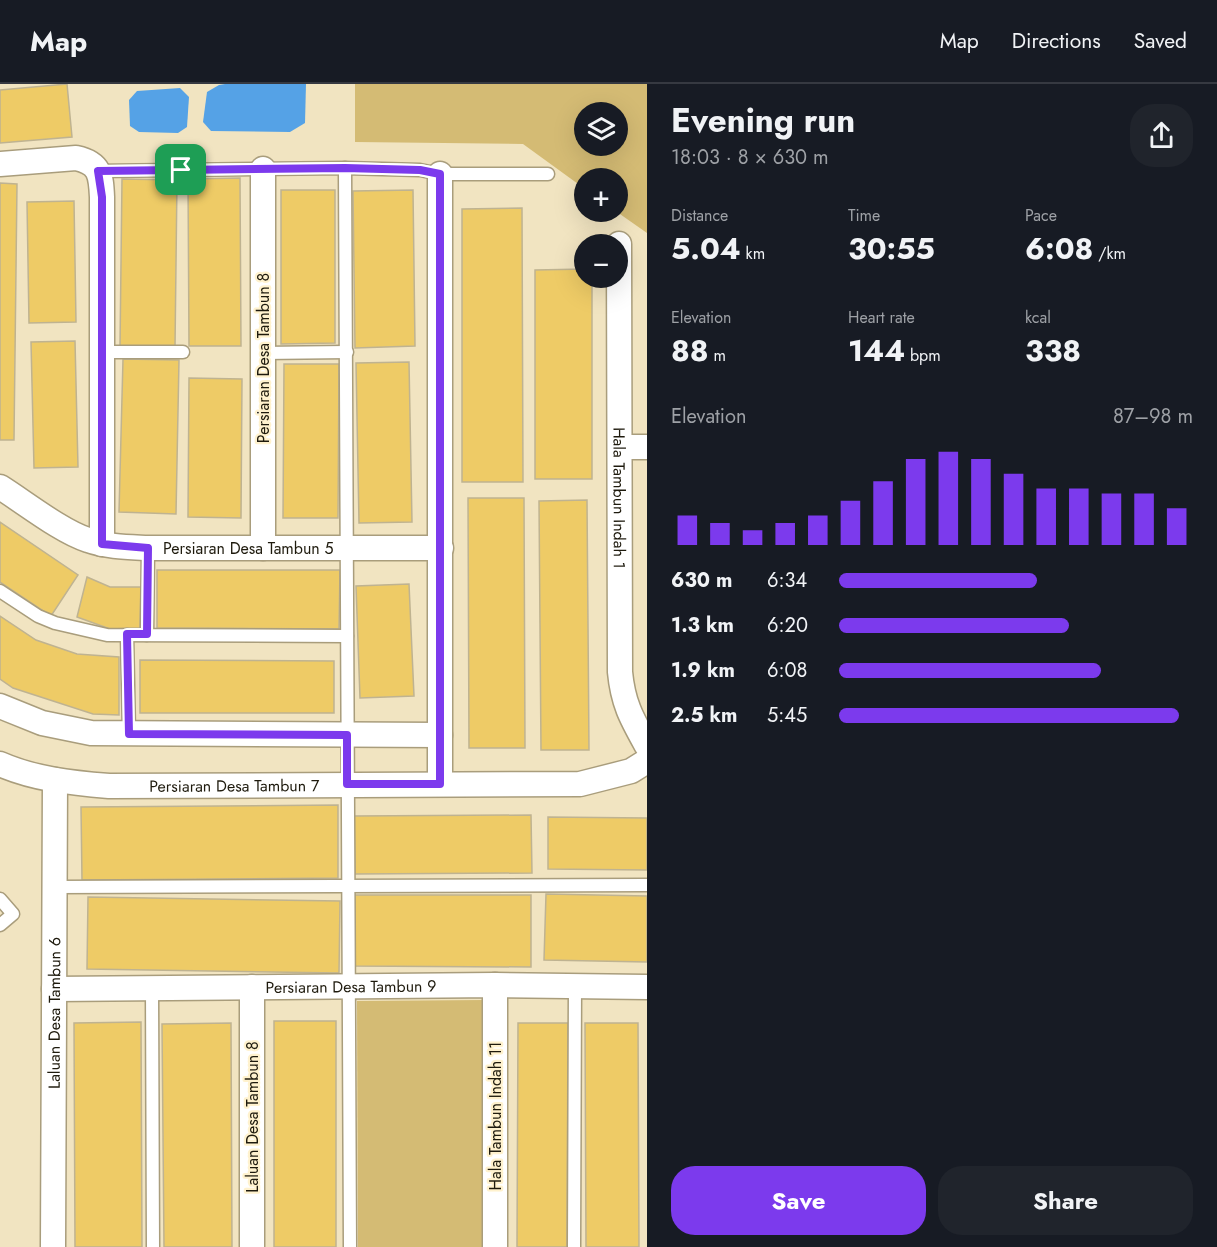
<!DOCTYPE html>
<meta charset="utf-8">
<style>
body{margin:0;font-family:Jost,sans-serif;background:#20242c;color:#f1f3f6;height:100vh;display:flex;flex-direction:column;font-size:22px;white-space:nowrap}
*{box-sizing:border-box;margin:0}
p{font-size:20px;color:#9ea1a6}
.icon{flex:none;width:33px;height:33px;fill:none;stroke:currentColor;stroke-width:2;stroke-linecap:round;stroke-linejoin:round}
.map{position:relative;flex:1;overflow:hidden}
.drawer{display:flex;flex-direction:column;background:#171b24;width:570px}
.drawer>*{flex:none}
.fabs{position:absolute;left:574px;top:18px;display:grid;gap:12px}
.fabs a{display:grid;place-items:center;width:54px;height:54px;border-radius:50%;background:#171b24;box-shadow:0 6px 24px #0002;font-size:30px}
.pin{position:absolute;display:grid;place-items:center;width:51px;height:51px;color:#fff;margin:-26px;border-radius:12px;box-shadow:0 3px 9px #0006}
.round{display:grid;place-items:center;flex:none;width:63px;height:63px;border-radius:24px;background:#20242c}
.head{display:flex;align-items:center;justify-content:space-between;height:102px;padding:0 24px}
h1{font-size:33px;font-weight:700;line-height:45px}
.figures{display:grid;grid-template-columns:repeat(3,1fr);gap:9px;height:102px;padding:6px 24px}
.figures div{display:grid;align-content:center}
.figures b{font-size:30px;font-weight:700}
.figures small{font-size:16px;font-weight:400}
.figures p{font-size:16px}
.chart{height:168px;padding:12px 24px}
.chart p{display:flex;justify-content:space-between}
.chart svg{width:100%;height:108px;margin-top:6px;stroke:#7c3aed;stroke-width:6}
.primary-button{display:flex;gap:12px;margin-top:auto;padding:12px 24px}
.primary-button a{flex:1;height:69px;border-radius:24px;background:#7c3aed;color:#fff;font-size:24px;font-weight:700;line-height:69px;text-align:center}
.primary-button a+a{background:#20242c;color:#f1f3f6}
ul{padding:0 24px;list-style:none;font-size:20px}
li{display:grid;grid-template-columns:96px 72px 1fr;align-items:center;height:45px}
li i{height:15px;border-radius:8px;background:#7c3aed}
header{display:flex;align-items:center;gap:36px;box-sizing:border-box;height:84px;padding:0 30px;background:#171b24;border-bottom:2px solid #363941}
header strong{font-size:28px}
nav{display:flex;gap:33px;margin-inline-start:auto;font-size:21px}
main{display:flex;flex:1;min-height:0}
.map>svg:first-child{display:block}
</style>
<header>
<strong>Map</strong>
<nav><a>Map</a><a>Directions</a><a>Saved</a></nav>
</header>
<main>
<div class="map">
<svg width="647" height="1163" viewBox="0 0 647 1163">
<rect width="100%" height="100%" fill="#f1e4c1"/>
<g fill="#d4bb74" fill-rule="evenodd">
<path d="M355,0H647V149L617,128L618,94H585V105L523,60L355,58ZM585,28H618V62H585Z"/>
<polygon points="484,916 483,1163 358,1163 357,917"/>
</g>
<g fill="#55a2e6">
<polygon points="225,0 306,0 305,39 290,48 211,47 203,38 207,8 219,1"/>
<polygon points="180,4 189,13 187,43 178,49 139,48 130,42 129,16 137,7"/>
</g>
<g fill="#eecb66" stroke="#bfb391" stroke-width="1.5">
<polygon points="67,0 72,53 0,59 0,6"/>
<polygon points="240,94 241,262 189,262 188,95"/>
<polygon points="122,95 177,96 175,264 120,263"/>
<polygon points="0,99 17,100 14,356 0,356"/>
<polygon points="281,106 335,106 335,259 281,260"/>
<polygon points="413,106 415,262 355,264 353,107"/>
<polygon points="74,117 76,238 29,239 27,118"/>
<polygon points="522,124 523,398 462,398 462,125"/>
<polygon points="585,185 585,194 592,194 592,395 535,395 535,186"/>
<polygon points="75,257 78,383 34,384 31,258"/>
<polygon points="123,275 179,276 176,430 119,428"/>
<polygon points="409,278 412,438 359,439 356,279"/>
<polygon points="284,280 339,280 338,434 283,434"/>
<polygon points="189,294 242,295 241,434 188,433"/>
<polygon points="468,414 524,414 525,664 469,664"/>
<polygon points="587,416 589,666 541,666 539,417"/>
<polygon points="0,438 78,491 51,532 0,498"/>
<polygon points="157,486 340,486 339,545 157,544"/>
<polygon points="87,493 110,503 141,503 140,544 110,545 77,533"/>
<polygon points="409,500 414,612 360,614 356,502"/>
<polygon points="0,532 36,556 77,570 119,573 119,631 93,630 13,604 0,595"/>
<polygon points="140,576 334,577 334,629 140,629"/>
<polygon points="338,721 338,794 82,796 81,723"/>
<polygon points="531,731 532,789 355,790 354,732"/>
<polygon points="548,733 647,734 647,786 548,785"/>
<polygon points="546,810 647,812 647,878 544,876"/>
<polygon points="354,811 531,811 531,883 354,882"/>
<polygon points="88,813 340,817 339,889 87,885"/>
<rect x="274" y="937" width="62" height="226"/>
<polygon points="141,938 142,1163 75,1163 74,939"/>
<polygon points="231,939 232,1163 164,1163 162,940"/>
<polygon points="518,939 568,939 567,1163 517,1163"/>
<polygon points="585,939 638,939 639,1163 586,1163"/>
</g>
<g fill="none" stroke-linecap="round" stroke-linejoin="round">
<g stroke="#a99d7c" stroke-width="15">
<g id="lane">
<polyline points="345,84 350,1163"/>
<polyline points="98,87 345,84 420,86 440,90 548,90"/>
<polyline points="102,268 183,268"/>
<polyline points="263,269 347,268"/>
<polyline points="0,507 38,532 55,539 107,551 347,552"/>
<polyline points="127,551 129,650"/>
<polyline points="147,551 148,464"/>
<polyline points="55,803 647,801"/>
<polyline points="0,815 13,830 0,841"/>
<polyline points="152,904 153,1163"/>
<polyline points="574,1163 575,901"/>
</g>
</g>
<g stroke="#a99d7c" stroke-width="27">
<g id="street">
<path d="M0,80L76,74C100,79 101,91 102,113V460"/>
<polyline points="263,85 263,464"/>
<path id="s1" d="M619,160L620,588C623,620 632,635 647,662"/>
<polyline points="620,363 647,363"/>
<path id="s2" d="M0,403C24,418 62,448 88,456C108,463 128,463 148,464H441"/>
<polyline points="0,622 42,639 91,649 440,651"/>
<path id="s3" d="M0,680C34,695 72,699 109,702L580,700L631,687L647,677"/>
<polyline points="440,700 440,90"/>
<polyline points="252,903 252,1163"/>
<path id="s4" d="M54,905L495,901L647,903"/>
<path id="s5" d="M53,1163L55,696"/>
<polyline points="495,1163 495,901"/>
</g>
</g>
<use href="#lane" stroke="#fff" stroke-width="12"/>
<use href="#street" stroke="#fff" stroke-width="24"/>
</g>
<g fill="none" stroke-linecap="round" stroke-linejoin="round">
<g stroke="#fff" stroke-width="12">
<polygon id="route" points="345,84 420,86 440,90 440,700 347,700 347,651 129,650 127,550 147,550 148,464 102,460 102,113 98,87"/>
</g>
<use href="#route" stroke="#7c3aed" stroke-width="8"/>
</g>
<g text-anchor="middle" stroke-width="4.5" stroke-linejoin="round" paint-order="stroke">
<g font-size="16" fill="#1e1a0d" stroke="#fff2ce">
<text transform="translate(263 274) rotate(-90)" y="6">Persiaran Desa Tambun 8</text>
<text dy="6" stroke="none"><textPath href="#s1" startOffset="254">Hala Tambun Indah 1</textPath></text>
<text dy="6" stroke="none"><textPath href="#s2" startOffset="264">Persiaran Desa Tambun 5</textPath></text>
<text dy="6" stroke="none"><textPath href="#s3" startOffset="237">Persiaran Desa Tambun 7</textPath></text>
<text dy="6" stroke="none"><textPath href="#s4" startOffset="297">Persiaran Desa Tambun 9</textPath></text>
<text dy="6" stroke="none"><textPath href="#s5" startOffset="234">Laluan Desa Tambun 6</textPath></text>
<text transform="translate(495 1032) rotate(-90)" y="6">Hala Tambun Indah 11</text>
<text transform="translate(252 1033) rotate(-90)" y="6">Laluan Desa Tambun 8</text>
</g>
</g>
</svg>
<div class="fabs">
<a><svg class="icon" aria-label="layers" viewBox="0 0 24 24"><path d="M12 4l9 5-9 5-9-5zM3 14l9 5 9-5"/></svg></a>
<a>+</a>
<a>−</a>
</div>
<div class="pin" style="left:181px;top:86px;background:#1e9e55"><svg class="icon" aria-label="arrive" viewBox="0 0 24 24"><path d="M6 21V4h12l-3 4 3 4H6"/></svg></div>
</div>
<section class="drawer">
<div class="head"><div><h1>Evening run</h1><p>18:03 · 8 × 630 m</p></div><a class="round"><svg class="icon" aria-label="share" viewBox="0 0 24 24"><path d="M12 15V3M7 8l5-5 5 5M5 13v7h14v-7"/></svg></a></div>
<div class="figures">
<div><p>Distance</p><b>5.04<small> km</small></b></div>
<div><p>Time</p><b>30:55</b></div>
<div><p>Pace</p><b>6:08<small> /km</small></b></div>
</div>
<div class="figures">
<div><p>Elevation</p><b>88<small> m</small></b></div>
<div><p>Heart rate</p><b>144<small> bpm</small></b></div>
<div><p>kcal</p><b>338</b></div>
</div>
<div class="chart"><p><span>Elevation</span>87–98 m</p>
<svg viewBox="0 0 160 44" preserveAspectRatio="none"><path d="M5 44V32M15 44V35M25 44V38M35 44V35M45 44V32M55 44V26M65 44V18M75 44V9M85 44V6M95 44V9M105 44V15M115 44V21M125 44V21M135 44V23M145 44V23M155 44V29"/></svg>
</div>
<ul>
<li><b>630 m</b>6:34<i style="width:56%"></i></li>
<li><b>1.3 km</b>6:20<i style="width:65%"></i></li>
<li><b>1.9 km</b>6:08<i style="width:74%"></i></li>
<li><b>2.5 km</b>5:45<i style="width:96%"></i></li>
</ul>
<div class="primary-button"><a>Save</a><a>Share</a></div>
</section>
</main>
